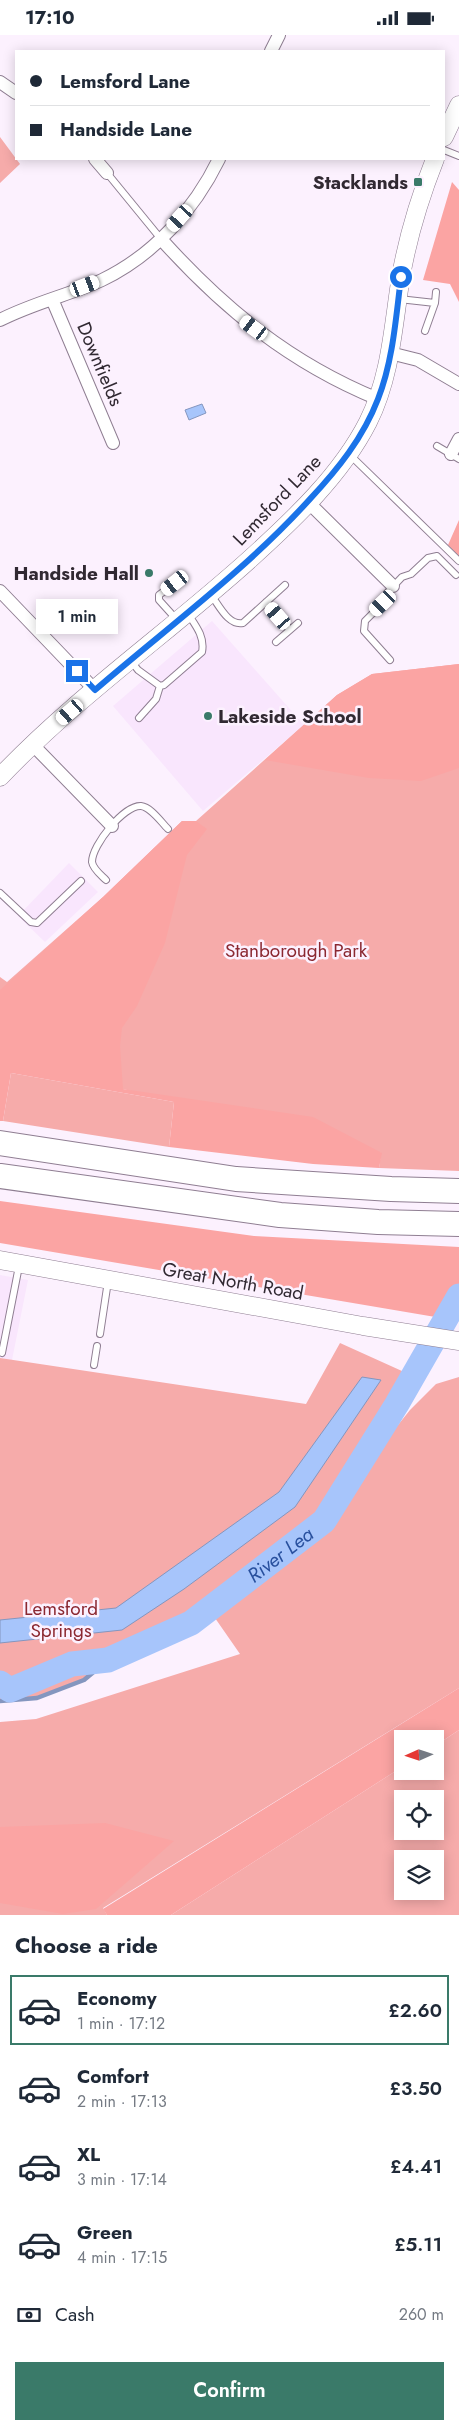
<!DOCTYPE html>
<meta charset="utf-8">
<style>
:root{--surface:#fff;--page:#f2f2f3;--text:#1f2937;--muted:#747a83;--line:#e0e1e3;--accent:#3a7a69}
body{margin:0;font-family:Jost,sans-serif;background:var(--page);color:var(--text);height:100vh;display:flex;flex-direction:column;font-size:19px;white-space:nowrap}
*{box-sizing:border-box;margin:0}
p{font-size:16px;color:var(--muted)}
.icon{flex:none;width:28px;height:28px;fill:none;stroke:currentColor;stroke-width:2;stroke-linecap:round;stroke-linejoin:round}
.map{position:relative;height:1880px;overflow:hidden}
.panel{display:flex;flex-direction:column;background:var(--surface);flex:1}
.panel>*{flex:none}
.top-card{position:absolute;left:15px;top:15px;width:430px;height:110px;border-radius:0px;box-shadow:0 2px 12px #0003;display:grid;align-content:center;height:110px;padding:0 15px;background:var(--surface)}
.needle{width:32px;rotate:267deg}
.fabs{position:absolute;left:394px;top:1695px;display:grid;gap:10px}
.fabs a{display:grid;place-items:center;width:50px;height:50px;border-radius:0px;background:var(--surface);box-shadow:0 2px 12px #0003;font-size:25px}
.end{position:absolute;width:22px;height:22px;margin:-11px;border:6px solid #1a73e8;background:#fff;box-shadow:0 0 0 2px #fff}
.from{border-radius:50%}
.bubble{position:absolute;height:35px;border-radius:0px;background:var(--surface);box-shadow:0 2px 12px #0003;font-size:16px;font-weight:600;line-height:35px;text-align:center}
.car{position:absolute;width:15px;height:30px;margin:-15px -8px;border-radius:6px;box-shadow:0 0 4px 1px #0007;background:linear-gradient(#fff 24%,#345 0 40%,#fff 0 76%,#345 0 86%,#fff 0)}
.top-card b{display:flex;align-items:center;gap:18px;height:48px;font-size:19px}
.top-card b+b{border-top:1px solid var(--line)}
.top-card i{width:12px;height:12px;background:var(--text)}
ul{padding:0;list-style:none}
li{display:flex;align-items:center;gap:15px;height:70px;margin:0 10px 8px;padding:0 5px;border:2px solid transparent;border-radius:0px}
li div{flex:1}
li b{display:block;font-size:19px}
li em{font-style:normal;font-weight:600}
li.on{border-color:var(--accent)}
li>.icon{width:45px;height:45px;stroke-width:1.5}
h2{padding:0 15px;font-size:22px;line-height:60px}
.pay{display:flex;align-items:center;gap:12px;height:55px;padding:0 15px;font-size:19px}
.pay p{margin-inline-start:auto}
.cta{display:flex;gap:10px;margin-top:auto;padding:10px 15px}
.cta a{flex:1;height:58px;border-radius:0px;background:var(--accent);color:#fff;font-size:20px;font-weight:600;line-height:58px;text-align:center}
.status{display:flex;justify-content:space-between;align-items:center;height:35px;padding:0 25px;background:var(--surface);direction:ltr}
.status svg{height:14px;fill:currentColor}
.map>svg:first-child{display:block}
</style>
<div class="status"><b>17:10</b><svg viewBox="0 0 49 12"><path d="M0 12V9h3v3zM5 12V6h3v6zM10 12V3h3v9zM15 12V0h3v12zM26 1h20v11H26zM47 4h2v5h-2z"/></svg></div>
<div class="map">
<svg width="459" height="1880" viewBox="0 0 459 1880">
<rect width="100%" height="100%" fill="#fcf1fe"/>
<path fill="#f9e6fd" d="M 212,586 L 304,690 L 203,776 L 113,671 Z
M 69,828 L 98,857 L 45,907 L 18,881 Z
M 0,1240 L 28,1245 L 12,1325 L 0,1323 Z"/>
<path fill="#f6abaa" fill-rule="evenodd" d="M 0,102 L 20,129 L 0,148 Z
M 459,629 L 459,1136 L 379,1133 L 381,1118 L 123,1054 L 0,1031 L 0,942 L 7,947 L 103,862 L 182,786 L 196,786 L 337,660 L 372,639 Z
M 11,1038 L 174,1067 L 169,1112 L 3,1086 Z
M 340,1308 L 413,1341 L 327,1482 L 191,1588 L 108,1625 L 84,1645 L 37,1663 L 0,1666 L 0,1323 L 306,1369 Z
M 459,1342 L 459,1653 L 103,1873 L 107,1880 L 0,1880 L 0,1687 L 36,1684 L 240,1619 L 215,1583 L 271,1533 L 319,1502 L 351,1464 L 394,1395 L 410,1375 L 436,1349 Z
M 459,1695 L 459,1880 L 171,1880 L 402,1732 L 402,1736 L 435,1736 L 435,1711 ZM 402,1764 L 435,1764 L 435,1796 L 402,1796 ZM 402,1824 L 435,1824 L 435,1856 L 402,1856 Z"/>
<path fill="#fba4a3" d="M 452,147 L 459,155 L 459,267 L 450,249 L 423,245 Z
M 459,485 L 459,521 L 448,510 Z
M 459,629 L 459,733 L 421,746 L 369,743 L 265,725 L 337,660 L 372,639 Z
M 182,786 L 196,786 L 207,794 L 187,820 L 165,908 L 137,971 L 122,993 L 120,1011 L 123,1054 L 313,1082 L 382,1118 L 379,1133 L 313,1129 L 169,1112 L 174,1067 L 11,1038 L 3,1086 L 0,1086 L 0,955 L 103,862 Z
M 0,1166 L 254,1201 L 459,1212 L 459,1286 L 0,1208 Z
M 459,1653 L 459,1695 L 435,1711 L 435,1704 L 402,1704 L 402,1732 L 171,1880 L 107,1880 L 103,1874 Z
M 105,1788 L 174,1806 L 96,1874 L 63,1879 L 0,1868 L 0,1792 Z"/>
<path fill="#a7c5fb" stroke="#8496bf" d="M 202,369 L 206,378 L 189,385 L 185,375 Z
M 362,1342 L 381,1345 L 295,1472 L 184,1554 L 122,1595 L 0,1608 L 0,1585 L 116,1573 L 279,1457 Z"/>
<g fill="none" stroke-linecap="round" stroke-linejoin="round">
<path stroke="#8496bf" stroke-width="4.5" d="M 0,1666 L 37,1663 L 84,1645 L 108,1625"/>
<path stroke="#a7c5fb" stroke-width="25" id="s1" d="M 0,1648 L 10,1655 L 72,1629 L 108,1625 L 191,1588 L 324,1486 L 397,1369 L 459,1261"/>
<g stroke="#8f7e92" stroke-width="8">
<path id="lane" d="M 444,115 L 459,121
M 107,138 L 161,204
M 399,264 L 435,268
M 425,296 L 435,268 L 436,257
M 437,411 L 459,424
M 350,420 L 459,526
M 175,548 L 159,560 L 159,565 L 177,585
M 211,560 C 219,570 228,591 243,588 L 285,550
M 266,567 L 290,595
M 276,607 L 298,588
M 390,625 L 364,596 L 365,586 L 383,568 L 386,559 L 402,542 L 411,539 L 428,523 L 437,521 L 456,540
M 131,626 L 138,635 L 160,651 L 164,650 L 202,617 C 205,602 196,591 188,579
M 139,683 L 156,664 L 160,651
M 106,845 C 101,840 93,834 92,827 C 92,810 124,770 141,771 C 151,772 161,787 168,794
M 0,858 L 31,887 L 37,888 L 81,846
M 100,1299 L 108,1246
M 0,1317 L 2,1318 L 19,1231
M 94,1330 L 97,1311"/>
</g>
<g stroke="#8f7e92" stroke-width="14">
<path id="street" d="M 271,16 L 279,0
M 0,47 L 16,58
M 95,124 L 107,138
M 161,204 C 224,274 290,328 378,364
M 52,264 L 113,408
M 0,285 C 33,268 69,260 102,245 C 154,220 194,175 219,124
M 390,318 L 418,325 L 459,349
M 451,419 L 459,404
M 308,467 L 393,551
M 0,556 L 95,655
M 32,709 L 112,791"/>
</g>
<g stroke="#8f7e92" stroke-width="19">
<path id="secondary" d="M 444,102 L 459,70
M 0,742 C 76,662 168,598 250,524 C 293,485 341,440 368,387 C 391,341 393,291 401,241 C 408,201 420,162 435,124
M 0,1225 L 363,1291 L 459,1306"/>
</g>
<g stroke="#8f7e92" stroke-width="26">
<path id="highway" d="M 0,1108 L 236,1144 L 391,1154 L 459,1156
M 0,1141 L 280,1180 L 378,1187 L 459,1189"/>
</g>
<use href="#lane" stroke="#fff" stroke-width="6"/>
<use href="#street" stroke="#fff" stroke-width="12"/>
<use href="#secondary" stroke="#fff" stroke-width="18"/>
<use href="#highway" stroke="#fff" stroke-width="24"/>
</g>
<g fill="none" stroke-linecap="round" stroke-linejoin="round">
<path stroke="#1a73e8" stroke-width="6" d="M 77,636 L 95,655 C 168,592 246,535 310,464 C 338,434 363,403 378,364 C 393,326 396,282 401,242"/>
</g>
<g fill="#3a7a69" stroke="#fcf1fe" stroke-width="2">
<rect x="413" y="142" width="10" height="10" rx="2.5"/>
<circle cx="149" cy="538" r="5"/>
<circle cx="208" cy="681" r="5"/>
</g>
<g text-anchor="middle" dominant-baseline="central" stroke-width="5" stroke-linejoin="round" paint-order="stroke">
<g font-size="19" font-weight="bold" fill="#312932" stroke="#fcf1fe" text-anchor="end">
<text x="408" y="147">Stacklands</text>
<text x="139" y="538">Handside Hall</text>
<text x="218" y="681" text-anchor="start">Lakeside School</text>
</g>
<g font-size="19" fill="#312932" stroke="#fcf1fe">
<text transform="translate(100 329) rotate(67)">Downfields</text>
<text transform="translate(277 465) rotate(-46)">Lemsford Lane</text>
<text transform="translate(233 1246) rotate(10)">Great North Road</text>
</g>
<g font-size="19" fill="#8b2831" stroke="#fcf1fe">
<text x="296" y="915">Stanborough Park</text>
<text x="61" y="1573">Lemsford<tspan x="61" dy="22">Springs</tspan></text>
</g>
<g font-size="20" font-style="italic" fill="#28509e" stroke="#fcf1fe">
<text stroke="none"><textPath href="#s1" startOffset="319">River Lea</textPath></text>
</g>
</g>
</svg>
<div class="fabs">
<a><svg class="needle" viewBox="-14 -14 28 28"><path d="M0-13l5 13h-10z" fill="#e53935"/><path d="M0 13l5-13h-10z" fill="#747a83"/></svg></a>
<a><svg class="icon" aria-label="locate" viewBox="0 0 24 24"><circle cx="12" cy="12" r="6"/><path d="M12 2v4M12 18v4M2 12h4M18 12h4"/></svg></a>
<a><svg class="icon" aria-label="layers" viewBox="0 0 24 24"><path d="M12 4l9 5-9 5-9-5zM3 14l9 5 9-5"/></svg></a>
</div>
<i class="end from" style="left:401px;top:242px"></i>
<i class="end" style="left:77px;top:636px"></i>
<div class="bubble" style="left:36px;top:564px;width:82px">1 min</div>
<i class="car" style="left:180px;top:183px;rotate:222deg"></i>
<i class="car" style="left:85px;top:251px;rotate:69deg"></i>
<i class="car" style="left:254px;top:293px;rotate:306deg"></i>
<i class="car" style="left:175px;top:548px;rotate:232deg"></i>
<i class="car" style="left:383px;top:568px;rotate:226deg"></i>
<i class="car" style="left:278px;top:581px;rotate:319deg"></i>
<i class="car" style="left:70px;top:677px;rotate:229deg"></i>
<div class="top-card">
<b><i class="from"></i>Lemsford Lane</b>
<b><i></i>Handside Lane</b>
</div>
</div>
<section class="panel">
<h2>Choose a ride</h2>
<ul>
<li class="on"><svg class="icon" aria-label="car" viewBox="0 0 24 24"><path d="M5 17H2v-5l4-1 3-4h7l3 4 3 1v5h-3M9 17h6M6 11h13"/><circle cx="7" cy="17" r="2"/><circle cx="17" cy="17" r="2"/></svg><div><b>Economy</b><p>1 min · 17:12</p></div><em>£2.60</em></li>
<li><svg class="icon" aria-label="car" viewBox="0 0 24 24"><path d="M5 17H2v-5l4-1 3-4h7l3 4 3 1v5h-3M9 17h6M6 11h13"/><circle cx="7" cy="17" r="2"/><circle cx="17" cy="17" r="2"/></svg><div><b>Comfort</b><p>2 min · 17:13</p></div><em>£3.50</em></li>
<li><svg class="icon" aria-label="car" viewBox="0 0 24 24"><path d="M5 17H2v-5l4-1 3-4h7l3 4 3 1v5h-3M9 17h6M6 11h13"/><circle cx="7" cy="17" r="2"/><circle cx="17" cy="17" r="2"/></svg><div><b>XL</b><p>3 min · 17:14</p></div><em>£4.41</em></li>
<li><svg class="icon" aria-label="car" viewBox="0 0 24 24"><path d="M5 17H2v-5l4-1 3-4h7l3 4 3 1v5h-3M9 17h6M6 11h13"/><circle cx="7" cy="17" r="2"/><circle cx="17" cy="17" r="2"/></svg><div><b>Green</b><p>4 min · 17:15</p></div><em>£5.11</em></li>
</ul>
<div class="pay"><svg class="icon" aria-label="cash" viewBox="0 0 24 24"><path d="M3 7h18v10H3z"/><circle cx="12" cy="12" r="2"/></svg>Cash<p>260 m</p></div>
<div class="cta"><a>Confirm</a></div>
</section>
